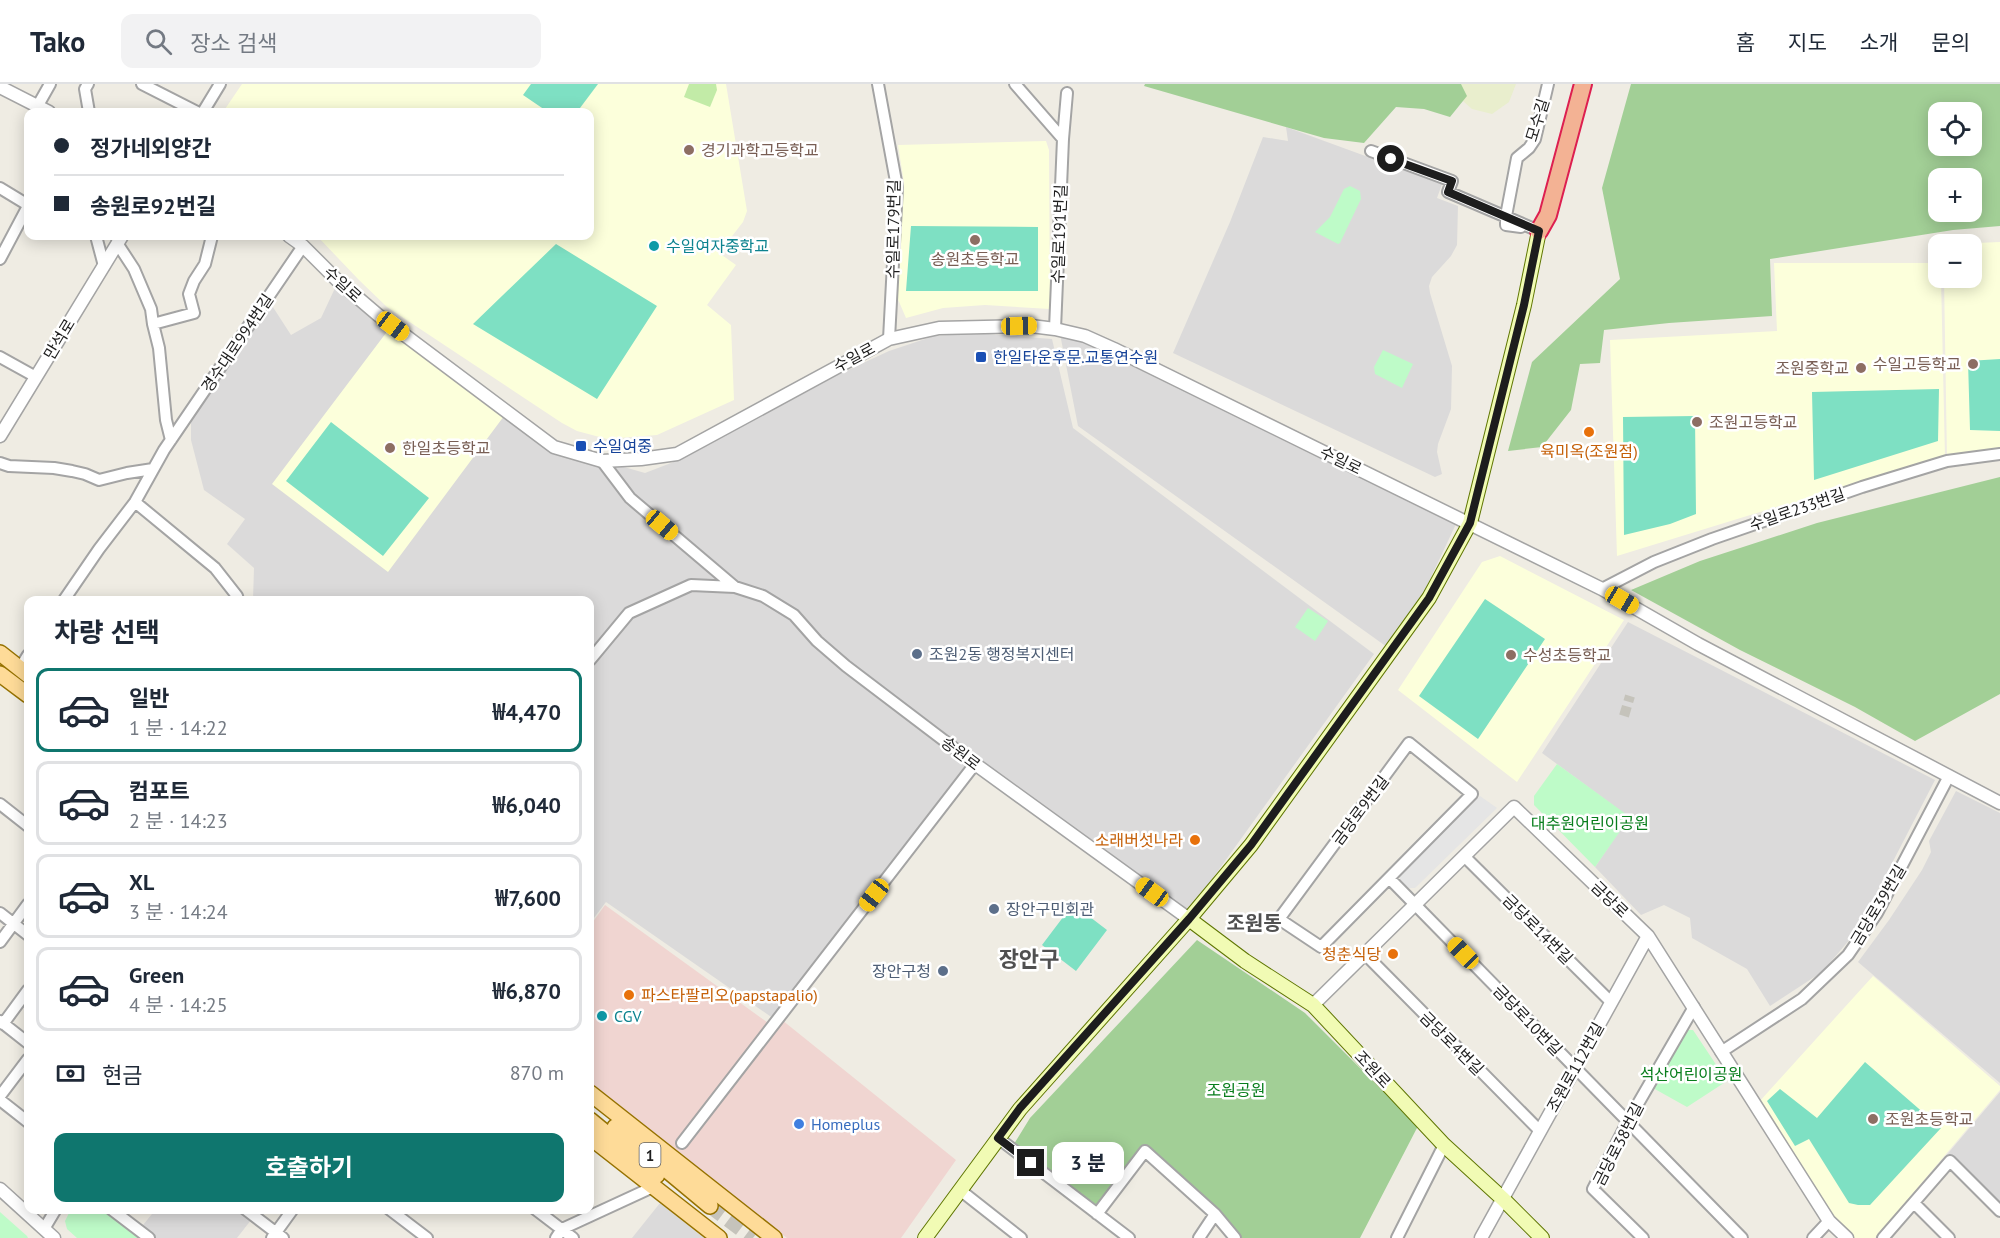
<!DOCTYPE html>
<html lang="ko">
<meta charset="utf-8">
<style>
:root{--surface:#fff;--page:#f2f2f3;--text:#1f2937;--muted:#747a83;--line:#e0e1e3;--accent:#0f766e}
body{margin:0;font-family:"PT Sans","Noto Sans KR",sans-serif;background:var(--page);color:var(--text);height:100vh;display:flex;flex-direction:column;font-size:22px;white-space:nowrap}
*{box-sizing:border-box;margin:0}
p{font-size:20px;color:var(--muted)}
.icon{flex:none;width:33px;height:33px;fill:none;stroke:currentColor;stroke-width:2;stroke-linecap:round;stroke-linejoin:round}
.map{position:relative;flex:1;overflow:hidden}
.drawer{position:absolute;left:24px;top:512px;width:570px;height:618px;display:flex;flex-direction:column;background:var(--surface);border-radius:12px;box-shadow:0 3px 15px #0003}
.drawer>*{flex:none}
.banner{position:absolute;left:24px;top:24px;width:570px;height:132px;border-radius:12px;box-shadow:0 3px 15px #0003;display:grid;align-content:center;height:132px;padding:0 30px;background:var(--surface)}
.tools{position:absolute;left:1928px;top:18px;display:grid;gap:12px}
.tools a{display:grid;place-items:center;width:54px;height:54px;border-radius:12px;background:var(--surface);box-shadow:0 3px 15px #0003;font-size:30px}
.end{position:absolute;width:27px;height:27px;margin:-14px;border:8px solid #1d1d1d;background:#fff;box-shadow:0 0 0 3px #fff}
.from{border-radius:50%}
.bubble{position:absolute;height:42px;border-radius:12px;background:var(--surface);box-shadow:0 3px 15px #0003;font-size:20px;font-weight:700;line-height:42px;text-align:center}
.car{position:absolute;width:18px;height:36px;margin:-18px -9px;border-radius:8px;box-shadow:0 0 4px 2px #0007;background:linear-gradient(#f5c518 24%,#345 0 40%,#f5c518 0 76%,#345 0 86%,#f5c518 0)}
.banner b{display:flex;align-items:center;gap:21px;height:57px;font-size:22px}
.banner b+b{border-top:2px solid var(--line)}
.banner i{width:15px;height:15px;background:var(--text)}
ul{padding:0;list-style:none}
li{display:flex;align-items:center;gap:18px;height:84px;margin:0 12px 9px;padding:0 18px;border:3px solid var(--line);border-radius:12px}
li div{flex:1}
li b{display:block;font-size:22px}
li em{font-style:normal;font-weight:700}
li.active{border-color:var(--accent)}
li>.icon{width:54px;height:54px;stroke-width:1.5}
h2{padding:0 30px;font-size:27px;line-height:72px}
.pay{display:flex;align-items:center;gap:15px;height:66px;padding:0 30px;font-size:22px}
.pay p{margin-inline-start:auto}
.button{display:flex;gap:12px;margin-top:auto;padding:12px 30px}
.button a{flex:1;height:69px;border-radius:12px;background:var(--accent);color:#fff;font-size:24px;font-weight:700;line-height:69px;text-align:center}
header{display:flex;align-items:center;gap:36px;box-sizing:border-box;height:84px;padding:0 30px;background:var(--surface);border-bottom:2px solid var(--line)}
header strong{font-size:28px}
nav{display:flex;gap:33px;margin-inline-start:auto;font-size:21px}
.search{width:420px;height:54px;background:var(--page);display:flex;align-items:center;gap:15px;box-sizing:border-box;padding:0 21px;border-radius:12px;color:var(--muted);font-size:22px}
.map>svg:first-child{display:block}
</style>
<header>
<strong>Tako</strong>
<div class="search"><svg class="icon" aria-label="search" viewBox="0 0 24 24"><circle cx="10" cy="10" r="6"/><path d="M15 15l6 6"/></svg>장소 검색</div>
<nav><a>홈</a><a>지도</a><a>소개</a><a>문의</a></nav>
</header>
<div class="map">
<svg width="2000" height="1154" viewBox="0 0 2000 1154">
<rect width="100%" height="100%" fill="#efece3"/>
<path fill="#dbdada" d="M 1286,43 L 1442,100 L 1437,114 L 1458,122 L 1457,161 L 1451,172 L 1432,193 L 1429,202 L 1430,209 L 1452,282 L 1451,325 L 1438,360 L 1437,368 L 1442,390 L 1435,393 L 1173,269 L 1230,138 L 1263,53 L 1288,57 Z
M 336,202 L 554,363 L 645,389 L 684,374 L 721,345 L 889,267 L 934,252 L 975,249 L 1052,255 L 1073,344 L 1374,570 L 1189,827 L 1077,755 L 975,680 L 777,937 L 606,818 L 590,839 L 590,516 L 253,516 L 254,484 L 227,460 L 245,435 L 204,406 L 191,356 L 191,332 L 269,217 L 291,251 L 321,234 Z
M 1060,250 L 1113,270 L 1456,440 L 1423,510 L 1387,563 L 1078,342 Z
M 1628,538 L 1935,696 L 1857,847 L 1822,888 L 1770,922 L 1747,885 L 1692,854 L 1690,834 L 1664,821 L 1641,831 L 1595,783 L 1629,733 L 1542,669 Z
M 1956,707 L 2000,729 L 2000,999 L 1858,878 L 1889,836 L 1922,786 L 1931,768 L 1929,757 Z
M 2000,1008 L 2000,1129 L 1944,1074 Z
M 660,1119 L 704,1154 L 632,1154 Z
M 156,1125 L 178,1125 L 181,1127 L 182,1125 L 236,1125 L 251,1136 L 237,1154 L 149,1154 L 139,1146 Z"/>
<path fill="#f0d5d1" d="M 605,821 L 775,944 L 782,936 L 956,1076 L 901,1154 L 787,1154 L 590,1000 L 590,842 Z"/>
<path fill="#fcffdb" d="M 242,0 L 726,0 L 747,127 L 743,138 L 719,169 L 736,181 L 707,221 L 731,241 L 734,316 L 657,351 L 607,355 L 577,347 L 562,339 L 387,223 L 359,196 L 317,152 L 590,152 L 590,28 L 223,28 Z
M 1046,57 L 1049,66 L 1050,225 L 985,221 L 943,224 L 906,234 L 897,213 L 904,99 L 898,61 Z
M 2000,158 L 2000,366 L 1947,374 L 1944,194 L 1971,194 L 1971,160 L 1952,160 Z
M 1774,179 L 1938,179 L 1938,194 L 1941,194 L 1945,374 L 1787,421 L 1786,420 L 1617,472 L 1610,256 L 1777,247 Z
M 389,245 L 507,328 L 388,488 L 272,400 Z
M 1500,472 L 1624,536 L 1517,698 L 1398,606 L 1482,478 Z
M 1873,892 L 2000,1002 L 2000,1006 L 1875,1154 L 1853,1154 L 1840,1141 L 1759,1018 Z"/>
<path fill="#e9eecd" d="M 1451,0 L 1516,0 L 1509,18 L 1492,30 L 1472,25 L 1454,9 Z"/>
<path fill="#c2eba7" d="M 689,0 L 716,0 L 717,6 L 710,23 L 684,13 Z"/>
<path fill="#a2cf96" fill-rule="evenodd" d="M 1145,0 L 1461,0 L 1467,12 L 1450,33 L 1424,25 L 1396,23 L 1364,59 L 1324,54 L 1144,2 Z
M 1631,0 L 2000,0 L 2000,142 L 1953,146 L 1770,175 L 1772,232 L 1669,239 L 1604,246 L 1600,279 L 1580,280 L 1571,326 L 1542,363 L 1508,367 L 1532,278 L 1620,195 L 1602,104 ZM 1938,28 L 1971,28 L 1971,62 L 1938,62 ZM 1971,94 L 1971,128 L 1938,128 L 1938,94 Z
M 2000,393 L 2000,610 L 1915,657 L 1855,623 L 1740,566 L 1631,506 L 1700,477 L 1817,439 Z
M 1197,856 L 1305,929 L 1418,1042 L 1360,1154 L 1239,1154 L 1146,1062 L 1096,1121 L 1014,1060 L 1030,1034 Z"/>
<path fill="#befbc8" d="M 1350,102 L 1360,107 L 1361,115 L 1340,159 L 1338,160 L 1315,148 L 1330,133 L 1344,105 Z
M 1383,266 L 1413,280 L 1402,304 L 1375,290 L 1374,283 Z
M 1308,524 L 1328,537 L 1315,557 L 1295,543 Z
M 1557,680 L 1630,733 L 1595,783 L 1534,721 L 1534,712 Z
M 1687,946 L 1693,946 L 1727,997 L 1687,1023 L 1653,1004 Z
M 71,1125 L 103,1125 L 140,1154 L 77,1154 L 67,1145 L 65,1137 Z
M 0,1128 L 27,1152 L 28,1154 L 0,1154 Z"/>
<path fill="#7ee0c3" d="M 531,0 L 598,0 L 577,28 L 548,28 L 523,11 Z
M 911,142 L 1038,143 L 1038,207 L 906,207 Z
M 556,160 L 657,222 L 597,315 L 473,240 Z
M 2000,275 L 2000,347 L 1970,346 L 1968,277 Z
M 1939,305 L 1938,357 L 1814,396 L 1812,308 Z
M 1695,332 L 1696,430 L 1670,440 L 1624,451 L 1623,333 Z
M 331,338 L 429,414 L 383,472 L 286,397 Z
M 1485,515 L 1545,555 L 1478,655 L 1419,612 Z
M 1073,820 L 1107,846 L 1076,887 L 1042,861 Z
M 1865,978 L 1941,1044 L 1870,1121 L 1858,1121 L 1849,1119 L 1809,1055 L 1795,1062 L 1767,1017 L 1780,1005 L 1817,1034 Z"/>
<path fill="#e5e5e5" d="M 1480,712 L 1497,724 L 1415,804 L 1406,804 L 1400,798 L 1400,791 Z"/>
<g fill="none" stroke-linecap="round" stroke-linejoin="round">
<path stroke="#c5c3bb" stroke-width="10" stroke-dasharray="10 5" stroke-linecap="butt" d="M 1624,632 L 1630,612"/>
<path stroke="#c5c3bb" stroke-width="15" stroke-dasharray="15 8" stroke-linecap="butt" d="M 710,1122 L 753,1154"/>
<g stroke="#a4a4a4" stroke-width="14">
<path id="minor" d="M 88,0 L 85,5 L 89,28
M 142,0 L 197,28
M 878,0 L 897,103 L 889,255
M 1015,0 L 1063,55
M 37,23 L 50,0
M 203,28 L 220,0
M 1371,67 L 1452,97 L 1448,108 L 1539,147
M 0,104 L 28,121
M 1521,143 L 1506,141 L 1506,132 L 1517,74 L 1529,64 L 1535,55 L 1548,0
M 96,152 L 104,182
M 117,159 L 134,185 L 151,225 L 153,240 L 159,264 L 166,336 L 171,356
M 0,175 L 28,122
M 153,240 L 194,229 L 189,210 L 194,197 L 205,180 L 212,152
M 1055,245 L 1063,55 L 1067,9
M 0,273 L 36,293
M 602,377 L 630,414 L 735,503
M 0,379 L 9,382 L 54,384 L 72,387 L 85,390 L 99,396 L 127,389 L 153,385
M 135,418 L 215,484 L 237,512 L 238,516
M 1602,505 L 1654,478 L 1712,455 L 1862,403 L 1947,377 L 2000,370
M 64,516 L 99,465 L 135,418 L 164,366 L 303,162
M 590,576 L 629,529 L 691,501 L 735,503 L 763,512 L 794,531 L 817,557 L 846,582 L 975,680 L 682,1059
M 20,584 L 28,571
M 1409,659 L 1472,710 L 1321,863 L 1279,835 Z
M 0,720 L 28,742
M 1465,773 L 1611,918
M 1389,794 L 1742,1154
M 0,829 L 28,851
M 0,858 L 28,820
M 1365,870 L 1540,1047
M 0,937 L 28,959
M 3,940 L 28,906
M 1721,968 L 1802,915 L 1848,871 L 1877,829 L 1949,692
M 0,1012 L 28,975
M 0,1016 L 28,1038
M 998,1054 L 1129,1154
M 960,1106 L 1021,1154
M 1914,1119 L 1949,1154
M 111,1125 L 149,1154
M 245,1125 L 283,1154
M 389,1125 L 427,1154
M 535,1125 L 573,1154
M 1097,1130 L 1145,1067 L 1215,1130 L 1235,1154
M 44,1145 L 56,1125
M 272,1154 L 293,1125
M 556,1154 L 562,1145 L 653,1103
M 1199,1154 L 1215,1130
M 1397,1154 L 1444,1061
M 1643,1154 L 1593,1105 L 1628,1037 L 1694,923
M 1813,1154 L 1829,1137
M 1883,1154 L 1950,1077 L 2000,1127"/>
</g>
<g stroke="#a4a4a4" stroke-width="15">
<path id="tertiary" d="M 0,3 L 49,28
M 289,152 L 303,162 L 337,196 L 378,231 L 554,363 L 602,377 L 641,375 L 677,370 L 889,255 L 939,244 L 1031,242 L 1055,245 L 1085,252 L 1114,265 L 1602,505 L 1698,560 L 2000,719
M 0,352 L 122,152
M 975,680 L 1189,835
M 1313,921 L 1514,723 L 1648,852 L 1829,1137 L 1847,1154
M 0,1105 L 54,1154
M 1481,1154 L 1648,852"/>
</g>
<g stroke="#5f7602" stroke-width="16">
<path id="secondary" d="M 1189,835 L 1245,877 L 1313,921 L 1444,1061 L 1503,1115 L 1542,1154
M 925,1154 L 1020,1025 L 1189,835 L 1251,761 L 1429,514 L 1470,439 L 1524,221 L 1539,147"/>
</g>
<g stroke="#967200" stroke-width="18">
<path id="primary" d="M 0,569 L 28,591
M 0,590 L 28,611
M 590,1009 L 774,1154
M 590,1036 L 657,1091
M 615,1043 L 710,1122
M 590,1053 L 719,1154"/>
</g>
<g stroke="#dd1f50" stroke-width="20">
<path id="trunk" d="M 1539,147 L 1548,131 L 1583,0"/>
</g>
<use href="#minor" stroke="#fff" stroke-width="10"/>
<use href="#tertiary" stroke="#fff" stroke-width="12"/>
<use href="#secondary" stroke="#f1fbb4" stroke-width="14"/>
<use href="#primary" stroke="#fedb98" stroke-width="15"/>
<use href="#trunk" stroke="#f3b294" stroke-width="16"/>
</g>
<g fill="none" stroke-linecap="round" stroke-linejoin="round">
<path stroke="#1d1d1d" stroke-width="8" d="M 1031,1079 L 998,1054 L 1020,1024 L 1189,835 L 1251,761 L 1429,514 L 1470,439 L 1524,221 L 1539,147 L 1448,108 L 1452,97 L 1391,75"/>
</g>
<g fill="#8d6e63" stroke="#fff" stroke-width="2">
<circle cx="689" cy="66" r="6"/>
<circle cx="975" cy="156" r="6"/>
<circle cx="1973" cy="280" r="6"/>
<circle cx="1861" cy="284" r="6"/>
<circle cx="1697" cy="338" r="6"/>
<circle cx="390" cy="364" r="6"/>
<circle cx="1511" cy="571" r="6"/>
<circle cx="1873" cy="1035" r="6"/>
</g>
<g fill="#0f9aa8" stroke="#fff" stroke-width="2">
<circle cx="654" cy="162" r="6"/>
<circle cx="602" cy="932" r="6"/>
</g>
<g fill="#1a4fb4" stroke="#fff" stroke-width="2">
<rect x="975" y="267" width="12" height="12" rx="3"/>
<rect x="575" y="356" width="12" height="12" rx="3"/>
</g>
<g fill="#e8710a" stroke="#fff" stroke-width="2">
<circle cx="1589" cy="348" r="6"/>
<circle cx="1195" cy="756" r="6"/>
<circle cx="1393" cy="870" r="6"/>
<circle cx="629" cy="911" r="6"/>
</g>
<g fill="#5c6f8a" stroke="#fff" stroke-width="2">
<circle cx="917" cy="570" r="6"/>
<circle cx="994" cy="825" r="6"/>
<circle cx="943" cy="887" r="6"/>
</g>
<circle fill="#3f7fe0" stroke="#fff" stroke-width="2" cx="799" cy="1040" r="6"/>
<g text-anchor="middle" dominant-baseline="central" stroke-width="5" stroke-linejoin="round" paint-order="stroke">
<rect fill="#fff" stroke="#616161" stroke-width="1.5" x="639.5" y="1059" width="21" height="24" rx="4.5"/>
<g font-size="15" font-weight="bold" fill="#1d1d1d">
<text x="650" y="1071">1</text>
</g>
<g font-size="16" fill="#1d1d1d" stroke="#fff">
<text transform="translate(1537 36) rotate(-73)">모수길</text>
<text transform="translate(893 145) rotate(-89)">수일로179번길</text>
<text transform="translate(1059 150) rotate(-88)">수일로191번길</text>
<text transform="translate(343 200) rotate(42)">수일로</text>
<text transform="translate(59 255) rotate(-59)">만석로</text>
<text transform="translate(237 259) rotate(-56)">경수대로994번길</text>
<text transform="translate(854 273) rotate(-28)">수일로</text>
<text transform="translate(1341 376) rotate(26)">수일로</text>
<text transform="translate(1797 425) rotate(-19)">수일로233번길</text>
<text transform="translate(961 669) rotate(37)">송원로</text>
<text transform="translate(1360 726) rotate(-53)">금당로9번길</text>
<text transform="translate(1610 815) rotate(44)">금당로</text>
<text transform="translate(1878 821) rotate(-59)">금당로39번길</text>
<text transform="translate(1538 845) rotate(45)">금당로14번길</text>
<text transform="translate(1528 936) rotate(46)">금당로10번길</text>
<text transform="translate(1452 959) rotate(45)">금당로4번길</text>
<text transform="translate(1575 983) rotate(-61)">조원로112번길</text>
<text transform="translate(1373 985) rotate(47)">조원로</text>
<text transform="translate(1618 1060) rotate(-63)">금당로38번길</text>
</g>
<g font-size="16" fill="#785e54" stroke="#fff" text-anchor="start">
<text x="701" y="66">경기과학고등학교</text>
<text x="975" y="175" text-anchor="middle">송원초등학교</text>
<text x="1961" y="280" text-anchor="end">수일고등학교</text>
<text x="1849" y="284" text-anchor="end">조원중학교</text>
<text x="1709" y="338">조원고등학교</text>
<text x="402" y="364">한일초등학교</text>
<text x="1523" y="571">수성초등학교</text>
<text x="1885" y="1035">조원초등학교</text>
</g>
<g font-size="16" fill="#0d838f" stroke="#fff" text-anchor="start">
<text x="666" y="162">수일여자중학교</text>
<text x="614" y="932">CGV</text>
</g>
<g font-size="16" fill="#164399" stroke="#fff" text-anchor="start">
<text x="993" y="273">한일타운후문.교통연수원</text>
<text x="593" y="362">수일여중</text>
</g>
<g font-size="16" fill="#c56008" stroke="#fff" text-anchor="end">
<text x="1589" y="367" text-anchor="middle">육미옥(조원점)</text>
<text x="1183" y="756">소래버섯나라</text>
<text x="1381" y="870">청춘식당</text>
<text x="641" y="911" text-anchor="start">파스타팔리오(papstapalio)</text>
</g>
<g font-size="16" fill="#4e5e75" stroke="#fff" text-anchor="start">
<text x="929" y="570">조원2동 행정복지센터</text>
<text x="1006" y="825">장안구민회관</text>
<text x="931" y="887" text-anchor="end">장안구청</text>
</g>
<g font-size="16" fill="#097e1d" stroke="#fff">
<text x="1590" y="739">대추원어린이공원</text>
<text x="1691" y="990">석산어린이공원</text>
<text x="1236" y="1006">조원공원</text>
</g>
<g font-size="16" fill="#366cbe" stroke="#fff" text-anchor="start">
<text x="811" y="1040">Homeplus</text>
</g>
<g font-size="20" font-weight="bold" fill="#505050" stroke="#fff">
<text x="1254" y="839">조원동</text>
</g>
<g font-size="22" font-weight="bold" fill="#505050" stroke="#fff">
<text x="1029" y="875">장안구</text>
</g>
</g>
</svg>
<div class="tools">
<a><svg class="icon" aria-label="locate" viewBox="0 0 24 24"><circle cx="12" cy="12" r="6"/><path d="M12 2v4M12 18v4M2 12h4M18 12h4"/></svg></a>
<a>+</a>
<a>−</a>
</div>
<i class="end from" style="left:1391px;top:75px"></i>
<i class="end" style="left:1031px;top:1079px"></i>
<div class="bubble" style="left:1052px;top:1058px;width:72px">3 분</div>
<i class="car" style="left:393px;top:242px;rotate:127deg"></i>
<i class="car" style="left:1019px;top:242px;rotate:89deg"></i>
<i class="car" style="left:662px;top:441px;rotate:130deg"></i>
<i class="car" style="left:1622px;top:516px;rotate:120deg"></i>
<i class="car" style="left:1152px;top:808px;rotate:306deg"></i>
<i class="car" style="left:874px;top:811px;rotate:218deg"></i>
<i class="car" style="left:1463px;top:869px;rotate:316deg"></i>
<div class="banner">
<b><i class="from"></i>정가네외양간</b>
<b><i></i>송원로92번길</b>
</div>
<section class="drawer">
<h2>차량 선택</h2>
<ul>
<li class="active"><svg class="icon" aria-label="car" viewBox="0 0 24 24"><path d="M5 17H2v-5l4-1 3-4h7l3 4 3 1v5h-3M9 17h6M6 11h13"/><circle cx="7" cy="17" r="2"/><circle cx="17" cy="17" r="2"/></svg><div><b>일반</b><p>1 분 · 14:22</p></div><em>₩4,470</em></li>
<li><svg class="icon" aria-label="car" viewBox="0 0 24 24"><path d="M5 17H2v-5l4-1 3-4h7l3 4 3 1v5h-3M9 17h6M6 11h13"/><circle cx="7" cy="17" r="2"/><circle cx="17" cy="17" r="2"/></svg><div><b>컴포트</b><p>2 분 · 14:23</p></div><em>₩6,040</em></li>
<li><svg class="icon" aria-label="car" viewBox="0 0 24 24"><path d="M5 17H2v-5l4-1 3-4h7l3 4 3 1v5h-3M9 17h6M6 11h13"/><circle cx="7" cy="17" r="2"/><circle cx="17" cy="17" r="2"/></svg><div><b>XL</b><p>3 분 · 14:24</p></div><em>₩7,600</em></li>
<li><svg class="icon" aria-label="car" viewBox="0 0 24 24"><path d="M5 17H2v-5l4-1 3-4h7l3 4 3 1v5h-3M9 17h6M6 11h13"/><circle cx="7" cy="17" r="2"/><circle cx="17" cy="17" r="2"/></svg><div><b>Green</b><p>4 분 · 14:25</p></div><em>₩6,870</em></li>
</ul>
<div class="pay"><svg class="icon" aria-label="cash" viewBox="0 0 24 24"><path d="M3 7h18v10H3z"/><circle cx="12" cy="12" r="2"/></svg>현금<p>870 m</p></div>
<div class="button"><a>호출하기</a></div>
</section>
</div>
